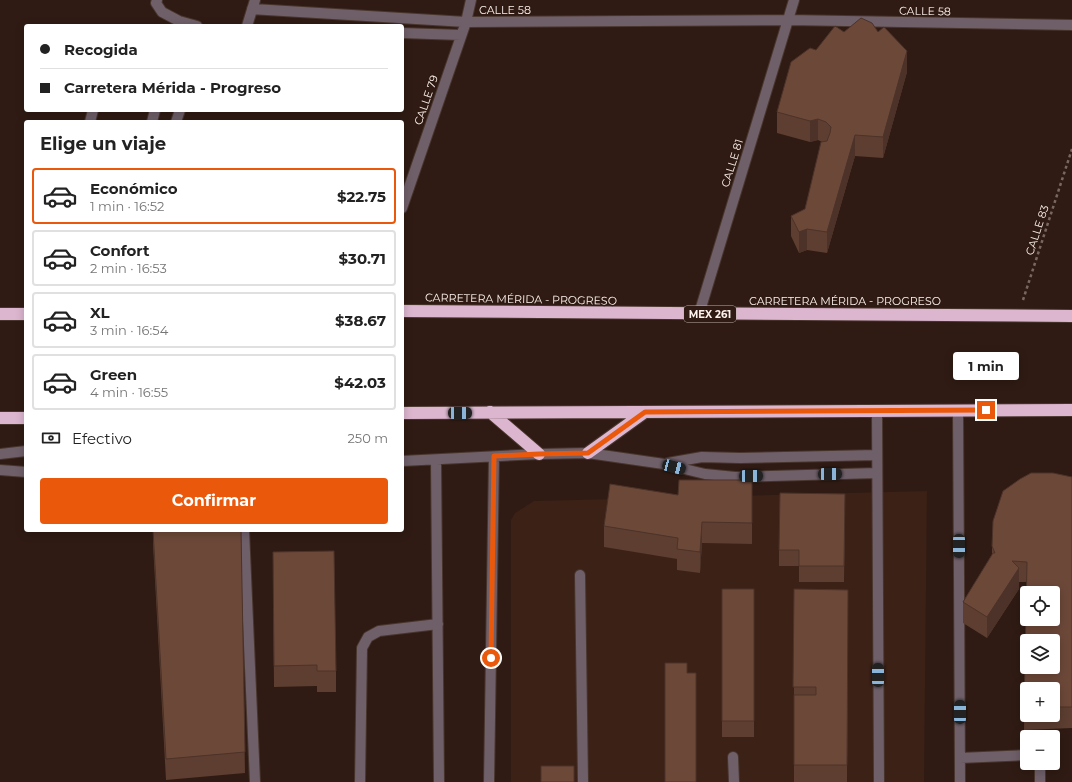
<!DOCTYPE html>
<html lang="es">
<meta charset="utf-8">
<style>
:root{--surface:#fff;--page:#f6f6f6;--text:#222;--muted:#767676;--line:#e0e0e0;--accent:#ea580c}
body{margin:0;font-family:Montserrat,sans-serif;background:var(--page);color:var(--text);height:100vh;display:flex;flex-direction:column;font-size:15px;white-space:nowrap}
*{box-sizing:border-box;margin:0}
p{font-size:13px;color:var(--muted)}
.icon{flex:none;width:22px;height:22px;fill:none;stroke:currentColor;stroke-width:2;stroke-linecap:round;stroke-linejoin:round}
.map{position:relative;flex:1;overflow:hidden}
.drawer{position:absolute;left:24px;top:120px;width:380px;height:412px;display:flex;flex-direction:column;background:var(--surface);border-radius:4px;box-shadow:0 2px 10px #0003}
.drawer>*{flex:none}
.top-card{position:absolute;left:24px;top:24px;width:380px;height:88px;border-radius:4px;box-shadow:0 2px 10px #0003;display:grid;align-content:center;height:88px;padding:0 16px;background:var(--surface)}
.buttons{position:absolute;left:1020px;top:586px;display:grid;gap:8px}
.buttons a{display:grid;place-items:center;width:40px;height:40px;border-radius:4px;background:var(--surface);box-shadow:0 2px 10px #0003;font-size:20px}
.end{position:absolute;width:18px;height:18px;margin:-9px;border:5px solid #ea580c;background:#fff;box-shadow:0 0 0 2px #fff}
.from{border-radius:50%}
.bubble{position:absolute;height:28px;border-radius:4px;background:var(--surface);box-shadow:0 2px 10px #0003;font-size:13px;font-weight:700;line-height:28px;text-align:center}
.car{position:absolute;width:12px;height:24px;margin:-12px -6px;border-radius:5px;box-shadow:0 0 3px 1px #0007;background:linear-gradient(#222 24%,#8ab4d8 0 40%,#222 0 76%,#8ab4d8 0 86%,#222 0)}
.top-card b{display:flex;align-items:center;gap:14px;height:38px;font-size:15px}
.top-card b+b{border-top:1px solid var(--line)}
.top-card i{width:10px;height:10px;background:var(--text)}
ul{padding:0;list-style:none}
li{display:flex;align-items:center;gap:12px;height:56px;margin:0 8px 6px;padding:0 8px;border:2px solid var(--line);border-radius:4px}
li div{flex:1}
li b{display:block;font-size:15px}
li em{font-style:normal;font-weight:700}
li.current{border-color:var(--accent)}
li>.icon{width:36px;height:36px;stroke-width:1.5}
h2{padding:0 16px;font-size:18px;line-height:48px}
.pay{display:flex;align-items:center;gap:10px;height:44px;padding:0 16px;font-size:15px}
.pay p{margin-inline-start:auto}
.button{display:flex;gap:8px;margin-top:auto;padding:8px 16px}
.button a{flex:1;height:46px;border-radius:4px;background:var(--accent);color:#fff;font-size:16px;font-weight:700;line-height:46px;text-align:center}
.map>svg:first-child{display:block}
</style>
<div class="map">
<svg width="1072" height="782" viewBox="0 0 1072 782">
<rect width="100%" height="100%" fill="#2f1b13"/>
<path fill="#3b2116" d="M 927,491 L 924,782 L 511,782 L 511,520 L 515,513 L 534,501 Z"/>
<g fill="none" stroke-linecap="round" stroke-linejoin="round">
<g stroke="#48352d" stroke-width="12">
<path id="minor" d="M 157,0 L 156,3 L 162,12 L 179,21 L 197,26
M 252,9 L 466,22 L 788,20 L 1072,25
M 247,26 L 255,0
M 402,33 L 461,35
M 90,122 L 93,110
M 152,122 L 155,110
M 176,122 L 180,110
M 402,208 L 466,22 L 471,0
M 699,314 L 794,0
M 877,411 L 879,782
M 958,411 L 959,576 L 960,782
M 0,454 L 26,451
M 436,460 L 439,782
M 402,461 L 539,454 L 588,453 L 664,464 L 705,474 L 735,477 L 877,473
M 668,463 L 702,457 L 740,458 L 877,455
M 0,470 L 26,472
M 244,530 L 255,782
M 580,575 L 583,782
M 733,757 L 734,782
M 960,758 L 1027,755
M 1038,763 L 1040,766 L 1040,782
M 360,782 L 362,648 L 368,637 L 379,631 L 438,624
M 489,782 L 494,457"/>
</g>
<g stroke="#48352d" stroke-width="14">
<path id="highway" d="M 402,311 L 1072,316
M 0,314 L 26,314
M 490,412 L 539,454
M 402,413 L 1072,410
M 0,418 L 26,418
M 588,453 L 645,412"/>
</g>
<path stroke="#796862" stroke-width="2.5" stroke-dasharray="3 3" stroke-linecap="butt" d="M 1023,300 L 1072,149"/>
<use href="#minor" stroke="#6f5f69" stroke-width="10"/>
<use href="#highway" stroke="#dcb6cf" stroke-width="12"/>
</g>
<path fill="#5d3e31" fill-rule="evenodd" d="M 844,32 L 878,32 L 907,72 L 883,158 L 855,156 L 827,253 L 807,250 L 799,253 L 791,236 L 791,216 L 805,209 L 822,142 L 818,140 L 810,142 L 777,133 L 777,112 L 816,50 Z
M 1072,477 L 1072,728 L 1024,730 L 1027,582 L 1019,582 L 1019,589 L 987,638 L 963,623 L 963,602 L 992,555 L 992,546 ZM 1027,689 L 1053,689 L 1053,715 L 1027,715 Z
M 752,480 L 752,544 L 702,543 L 700,573 L 677,570 L 677,559 L 604,547 L 604,526 L 678,495 Z
M 845,511 L 844,582 L 799,582 L 799,566 L 779,566 L 779,550 Z
M 153,530 L 241,530 L 245,773 L 166,780 L 153,544 Z
M 273,573 L 336,671 L 336,692 L 317,692 L 317,686 L 274,687 Z
M 722,589 L 754,589 L 754,737 L 722,737 Z
M 794,589 L 848,590 L 847,782 L 794,782 Z"/>
<path fill="#4c3228" d="M 907,51 L 907,72 L 883,158 L 883,137 Z
M 818,119 L 818,140 L 810,142 L 810,121 Z
M 855,135 L 855,156 L 827,253 L 827,232 Z
M 807,229 L 807,250 L 799,253 L 799,232 Z
M 702,522 L 702,543 L 700,573 L 700,552 Z
M 1019,568 L 1019,589 L 987,638 L 987,617 Z"/>
<path fill="#6c4839" stroke="#4c3228" fill-rule="evenodd" d="M 861,18 L 872,23 L 878,32 L 884,27 L 907,51 L 883,137 L 855,135 L 827,232 L 807,229 L 799,232 L 791,216 L 805,209 L 821,142 L 827,141 L 830,133 L 831,127 L 826,122 L 818,119 L 810,121 L 777,112 L 791,62 L 810,48 L 816,50 L 835,26 L 844,32 Z
M 1031,473 L 1053,473 L 1072,477 L 1072,707 L 1053,707 L 1053,689 L 1027,689 L 1027,708 L 1024,709 L 1027,562 L 1012,561 L 1019,568 L 987,617 L 963,602 L 993,553 L 995,553 L 992,546 L 993,521 L 1003,491 L 1020,479 ZM 1027,593 L 1053,593 L 1053,619 L 1027,619 ZM 1027,641 L 1053,641 L 1053,667 L 1027,667 Z
M 679,480 L 752,480 L 752,523 L 702,522 L 700,552 L 677,549 L 678,538 L 604,526 L 610,484 L 678,495 Z
M 780,493 L 845,494 L 844,566 L 799,566 L 799,550 L 779,550 Z
M 153,530 L 241,530 L 245,752 L 166,759 Z
M 334,551 L 336,671 L 317,671 L 317,665 L 274,666 L 273,552 Z
M 722,589 L 754,589 L 754,721 L 722,721 Z
M 794,589 L 848,590 L 847,765 L 794,765 L 794,695 L 816,695 L 816,687 L 793,687 Z
M 665,663 L 687,663 L 687,673 L 696,673 L 696,782 L 665,782 Z
M 541,766 L 574,766 L 574,782 L 541,782 Z"/>
<g fill="none" stroke-linecap="round" stroke-linejoin="round">
<path stroke="#ea580c" stroke-width="5" d="M 491,658 L 494,456 L 539,454 L 588,453 L 645,412 L 986,410"/>
</g>
<g text-anchor="middle" dominant-baseline="central" stroke-width="3" stroke-linejoin="round" paint-order="stroke">
<rect fill="#2f1b13" stroke="#bfb2ac" stroke-width="1" x="684" y="306" width="52" height="16" rx="3"/>
<g font-size="10" font-weight="bold" fill="#fdf2ed">
<text x="710" y="314">MEX 261</text>
</g>
<g font-size="11" fill="#fdf2ed" stroke="#2f1b13">
<text x="505" y="10">CALLE 58</text>
<text transform="translate(925 11) rotate(1)">CALLE 58</text>
<text transform="translate(426 100) rotate(-71)">CALLE 79</text>
<text transform="translate(732 163) rotate(-73)">CALLE 81</text>
<text transform="translate(1037 230) rotate(-72)">CALLE 83</text>
<text transform="translate(521 299) rotate(1)">CARRETERA MÉRIDA - PROGRESO</text>
<text x="845" y="301">CARRETERA MÉRIDA - PROGRESO</text>
</g>
</g>
</svg>
<div class="buttons">
<a><svg class="icon" aria-label="locate" viewBox="0 0 24 24"><circle cx="12" cy="12" r="6"/><path d="M12 2v4M12 18v4M2 12h4M18 12h4"/></svg></a>
<a><svg class="icon" aria-label="layers" viewBox="0 0 24 24"><path d="M12 4l9 5-9 5-9-5zM3 14l9 5 9-5"/></svg></a>
<a>+</a>
<a>−</a>
</div>
<i class="end from" style="left:491px;top:658px"></i>
<i class="end" style="left:986px;top:410px"></i>
<div class="bubble" style="left:953px;top:352px;width:66px">1 min</div>
<i class="car" style="left:460px;top:413px;rotate:90deg"></i>
<i class="car" style="left:674px;top:467px;rotate:105deg"></i>
<i class="car" style="left:830px;top:474px;rotate:89deg"></i>
<i class="car" style="left:751px;top:476px;rotate:89deg"></i>
<i class="car" style="left:959px;top:546px;rotate:180deg"></i>
<i class="car" style="left:878px;top:675px;rotate:0deg"></i>
<i class="car" style="left:960px;top:712px;rotate:0deg"></i>
<div class="top-card">
<b><i class="from"></i>Recogida</b>
<b><i></i>Carretera Mérida - Progreso</b>
</div>
<section class="drawer">
<h2>Elige un viaje</h2>
<ul>
<li class="current"><svg class="icon" aria-label="car" viewBox="0 0 24 24"><path d="M5 17H2v-5l4-1 3-4h7l3 4 3 1v5h-3M9 17h6M6 11h13"/><circle cx="7" cy="17" r="2"/><circle cx="17" cy="17" r="2"/></svg><div><b>Económico</b><p>1 min · 16:52</p></div><em>$22.75</em></li>
<li><svg class="icon" aria-label="car" viewBox="0 0 24 24"><path d="M5 17H2v-5l4-1 3-4h7l3 4 3 1v5h-3M9 17h6M6 11h13"/><circle cx="7" cy="17" r="2"/><circle cx="17" cy="17" r="2"/></svg><div><b>Confort</b><p>2 min · 16:53</p></div><em>$30.71</em></li>
<li><svg class="icon" aria-label="car" viewBox="0 0 24 24"><path d="M5 17H2v-5l4-1 3-4h7l3 4 3 1v5h-3M9 17h6M6 11h13"/><circle cx="7" cy="17" r="2"/><circle cx="17" cy="17" r="2"/></svg><div><b>XL</b><p>3 min · 16:54</p></div><em>$38.67</em></li>
<li><svg class="icon" aria-label="car" viewBox="0 0 24 24"><path d="M5 17H2v-5l4-1 3-4h7l3 4 3 1v5h-3M9 17h6M6 11h13"/><circle cx="7" cy="17" r="2"/><circle cx="17" cy="17" r="2"/></svg><div><b>Green</b><p>4 min · 16:55</p></div><em>$42.03</em></li>
</ul>
<div class="pay"><svg class="icon" aria-label="cash" viewBox="0 0 24 24"><path d="M3 7h18v10H3z"/><circle cx="12" cy="12" r="2"/></svg>Efectivo<p>250 m</p></div>
<div class="button"><a>Confirmar</a></div>
</section>
</div>
